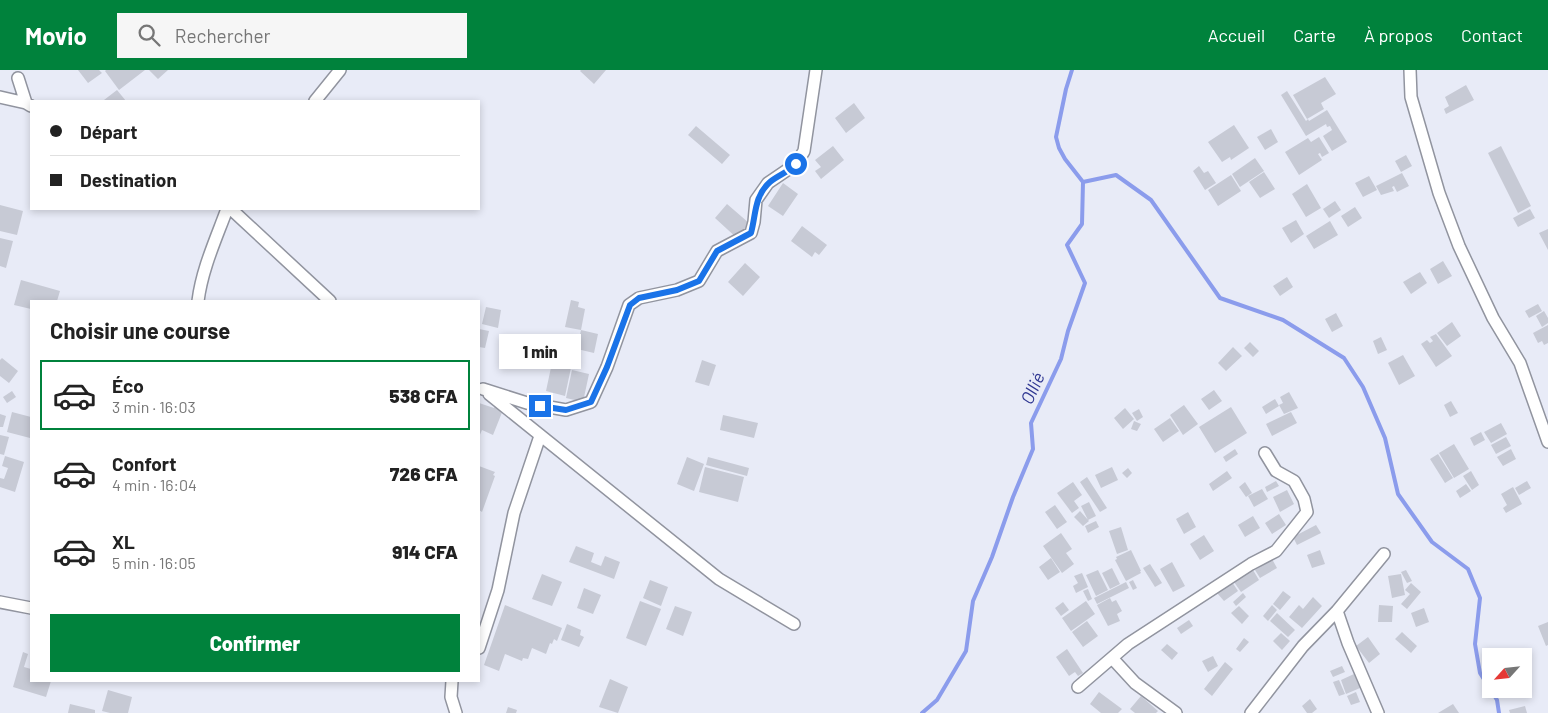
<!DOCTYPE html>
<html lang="fr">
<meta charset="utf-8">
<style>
:root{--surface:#fff;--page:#f6f6f6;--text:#222;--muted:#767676;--line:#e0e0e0;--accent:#00823c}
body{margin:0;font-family:Barlow,sans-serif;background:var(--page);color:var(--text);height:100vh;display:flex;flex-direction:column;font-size:19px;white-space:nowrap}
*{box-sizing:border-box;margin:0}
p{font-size:16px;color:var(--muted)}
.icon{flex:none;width:28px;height:28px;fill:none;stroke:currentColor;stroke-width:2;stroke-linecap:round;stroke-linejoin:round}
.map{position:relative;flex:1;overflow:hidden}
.drawer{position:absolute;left:30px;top:230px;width:450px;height:382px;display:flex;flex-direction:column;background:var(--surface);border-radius:0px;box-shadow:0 2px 8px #0003}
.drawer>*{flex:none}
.top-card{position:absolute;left:30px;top:30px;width:450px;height:110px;border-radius:0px;box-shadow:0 2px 8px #0003;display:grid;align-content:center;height:110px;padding:0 20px;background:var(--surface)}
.needle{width:32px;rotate:243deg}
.fabs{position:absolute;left:1482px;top:578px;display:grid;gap:10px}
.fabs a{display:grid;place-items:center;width:50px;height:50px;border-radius:0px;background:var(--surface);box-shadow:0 2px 8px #0003;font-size:25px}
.end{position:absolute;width:22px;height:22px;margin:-11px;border:6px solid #1a73e8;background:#fff;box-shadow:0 0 0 2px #fff}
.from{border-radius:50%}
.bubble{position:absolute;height:35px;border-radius:0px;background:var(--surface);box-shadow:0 2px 8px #0003;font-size:16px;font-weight:800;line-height:35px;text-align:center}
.top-card b{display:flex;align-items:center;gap:18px;height:48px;font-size:19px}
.top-card b+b{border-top:1px solid var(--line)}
.top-card i{width:12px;height:12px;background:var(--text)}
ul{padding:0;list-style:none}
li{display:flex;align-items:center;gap:15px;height:70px;margin:0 10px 8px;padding:0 10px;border:2px solid transparent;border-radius:0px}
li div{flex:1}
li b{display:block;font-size:19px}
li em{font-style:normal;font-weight:800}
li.current{border-color:var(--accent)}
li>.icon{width:45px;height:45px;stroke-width:1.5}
h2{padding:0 20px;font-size:22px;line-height:60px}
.action{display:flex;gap:10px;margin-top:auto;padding:10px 20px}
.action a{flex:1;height:58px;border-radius:0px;background:var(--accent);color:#fff;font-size:20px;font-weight:800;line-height:58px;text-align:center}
header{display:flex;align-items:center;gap:30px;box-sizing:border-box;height:70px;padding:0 25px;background:var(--accent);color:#fff}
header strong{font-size:24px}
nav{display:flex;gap:28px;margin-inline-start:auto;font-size:18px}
.search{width:350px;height:45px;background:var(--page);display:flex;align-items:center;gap:12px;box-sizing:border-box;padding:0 18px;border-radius:0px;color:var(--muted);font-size:19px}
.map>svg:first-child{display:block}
</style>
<header>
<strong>Movio</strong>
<div class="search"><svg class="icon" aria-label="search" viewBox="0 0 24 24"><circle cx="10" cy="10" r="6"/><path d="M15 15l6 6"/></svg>Rechercher</div>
<nav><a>Accueil</a><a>Carte</a><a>À propos</a><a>Contact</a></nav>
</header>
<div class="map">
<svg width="1548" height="643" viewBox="0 0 1548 643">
<rect width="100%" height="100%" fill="#e8ebf7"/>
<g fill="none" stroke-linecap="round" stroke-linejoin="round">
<path stroke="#8b9cec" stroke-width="4" d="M 1083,112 L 1116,105 L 1151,130 L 1220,228 L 1283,250 L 1344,288 L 1363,317 L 1385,368 L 1398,424 L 1432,472 L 1468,499 L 1480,528 L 1475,574 L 1480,603 L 1497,630 L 1499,643
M 922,643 L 937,630 L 966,581 L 973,531 L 992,487 L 1013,427 L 1033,379 L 1031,353 L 1061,289 L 1068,261 L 1085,213 L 1067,175 L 1082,154 L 1083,112 L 1065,89 L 1059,78 L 1056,67 L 1066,19 L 1072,0"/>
</g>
<path fill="#c7cad5" d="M 78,0 L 99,0 L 102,3 L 88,13 Z
M 106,0 L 145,0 L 119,20 L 105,1 Z
M 149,0 L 168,0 L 158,9 Z
M 581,0 L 606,0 L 594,14 L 580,1 Z
M 1325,7 L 1336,24 L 1321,33 L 1324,39 L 1307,49 L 1293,25 Z
M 1466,15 L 1474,30 L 1446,44 L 1444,39 L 1449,36 L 1445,27 Z
M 117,20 L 126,31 L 105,31 L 104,30 Z
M 1287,21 L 1306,51 L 1308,49 L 1309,51 L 1327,40 L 1347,72 L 1332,81 L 1323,66 L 1332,60 L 1330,56 L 1327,57 L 1326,54 L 1306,66 L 1281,25 Z
M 854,33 L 865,48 L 846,63 L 835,48 Z
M 1234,55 L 1249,78 L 1231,90 L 1230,87 L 1222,92 L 1208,72 Z
M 696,56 L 730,85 L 722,94 L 688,65 Z
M 1271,59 L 1278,72 L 1265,80 L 1257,67 Z
M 1319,67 L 1329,83 L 1322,87 L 1320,83 L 1318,84 L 1322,90 L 1299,105 L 1285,82 L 1308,68 L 1311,72 Z
M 833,76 L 844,90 L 821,109 L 815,101 L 821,97 L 815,90 Z
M 1501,76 L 1531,136 L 1518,143 L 1488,83 Z
M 1406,85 L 1412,96 L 1401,102 L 1395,91 Z
M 1255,88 L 1264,101 L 1240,117 L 1232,104 Z
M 1199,96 L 1204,103 L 1208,101 L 1216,113 L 1205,120 L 1193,101 Z
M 1264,102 L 1275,119 L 1260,128 L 1249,112 Z
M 1402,103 L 1409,116 L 1397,122 L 1394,116 L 1392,117 L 1394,121 L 1381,125 L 1376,116 Z
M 1231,105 L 1241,121 L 1218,136 L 1208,120 Z
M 1369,106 L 1377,120 L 1363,127 L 1355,113 Z
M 783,113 L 798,124 L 783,146 L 768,136 Z
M 1307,114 L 1321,138 L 1306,147 L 1292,124 Z
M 1335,131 L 1341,140 L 1329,148 L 1323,139 Z
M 727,134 L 749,153 L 752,157 L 739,170 L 715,148 Z
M 0,135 L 23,141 L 17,165 L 0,161 Z
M 1355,137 L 1362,148 L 1348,157 L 1341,146 Z
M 1530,139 L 1535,148 L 1518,157 L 1513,148 Z
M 1296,150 L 1304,164 L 1291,173 L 1282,158 Z
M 1330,151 L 1338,165 L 1314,179 L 1306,166 Z
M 802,156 L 827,175 L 819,185 L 815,182 L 812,187 L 791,171 Z
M 1548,159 L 1548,180 L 1539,163 Z
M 0,168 L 13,171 L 6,198 L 0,196 Z
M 1443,191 L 1452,206 L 1438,214 L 1430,199 Z
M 745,193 L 760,207 L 743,226 L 728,212 Z
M 1420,202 L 1427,213 L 1411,224 L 1403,212 Z
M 1287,207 L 1293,217 L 1280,226 L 1273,216 Z
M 21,210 L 60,221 L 57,231 L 31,231 L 31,239 L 14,235 Z
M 571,230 L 579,232 L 578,237 L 585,239 L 581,260 L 565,257 Z
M 1538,234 L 1542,241 L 1529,248 L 1525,241 Z
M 486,237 L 501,240 L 498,258 L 482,254 Z
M 1544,241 L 1548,248 L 1548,253 L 1542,257 L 1536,246 Z
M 1336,243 L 1343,256 L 1332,262 L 1325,249 Z
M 1452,252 L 1461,266 L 1447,276 L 1437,263 Z
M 1548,255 L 1548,273 L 1544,275 L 1542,271 L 1538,273 L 1533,263 Z
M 479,259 L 489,261 L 485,278 L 479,277 Z
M 581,260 L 598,264 L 594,283 L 577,279 Z
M 1436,264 L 1452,286 L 1436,297 L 1421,274 L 1427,270 L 1430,273 L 1433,271 L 1430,267 Z
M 1381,267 L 1387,280 L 1378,284 L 1373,271 Z
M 1250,272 L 1259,281 L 1253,287 L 1244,278 Z
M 1233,277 L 1242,286 L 1226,301 L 1218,293 Z
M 1403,285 L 1415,306 L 1399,315 L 1388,293 Z
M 2,288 L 18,301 L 9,313 L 0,306 L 0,290 Z
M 553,288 L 572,293 L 565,326 L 546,321 Z
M 702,290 L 716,295 L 709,316 L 695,312 Z
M 572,300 L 589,304 L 583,332 L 566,328 Z
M 1214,320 L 1222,331 L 1209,340 L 1201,329 Z
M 12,321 L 16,327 L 7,333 L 3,327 Z
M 1289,322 L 1298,338 L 1284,344 L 1279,335 L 1283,333 L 1280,327 Z
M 1275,329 L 1279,336 L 1266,344 L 1262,337 Z
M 496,331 L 505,335 L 493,365 L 482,360 L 479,367 L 479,333 L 494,338 Z
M 1451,331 L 1458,343 L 1450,347 L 1444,335 Z
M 1184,335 L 1198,354 L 1183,365 L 1170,345 Z
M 1231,337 L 1247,363 L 1215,383 L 1199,357 Z
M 1125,338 L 1134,349 L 1123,359 L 1114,348 Z
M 1139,339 L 1143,347 L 1137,351 L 1132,343 Z
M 12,342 L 31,347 L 30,368 L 7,362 Z
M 1291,342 L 1297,353 L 1272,366 L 1266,354 Z
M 0,344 L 6,346 L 3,357 L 0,357 Z
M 723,345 L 758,353 L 754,368 L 720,360 Z
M 1170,348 L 1179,361 L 1163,372 L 1154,359 Z
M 1134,351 L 1141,354 L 1137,361 L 1131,359 Z
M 1501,353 L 1507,364 L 1491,373 L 1484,362 Z
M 1481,362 L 1485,370 L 1474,376 L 1470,368 Z
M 0,365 L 9,367 L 4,385 L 0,384 Z
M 1506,367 L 1511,376 L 1496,384 L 1491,375 Z
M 1454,374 L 1469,399 L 1454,408 L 1439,383 Z
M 1235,379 L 1238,384 L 1226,392 L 1223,387 Z
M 1511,379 L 1516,389 L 1503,396 L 1497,387 Z
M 1438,384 L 1453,408 L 1445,413 L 1430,389 Z
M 5,386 L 24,392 L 15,422 L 0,417 L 0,408 L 4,409 L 8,398 L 2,396 Z
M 687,387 L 704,394 L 694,421 L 677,414 Z
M 708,387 L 749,398 L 747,406 L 706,395 Z
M 479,396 L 495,402 L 493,405 L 495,406 L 482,442 L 479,440 Z
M 705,397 L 744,407 L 738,432 L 699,422 Z
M 1112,397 L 1118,410 L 1101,418 L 1095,405 Z
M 1128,398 L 1132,403 L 1127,408 L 1122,403 Z
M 1227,401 L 1232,408 L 1213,421 L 1209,414 Z
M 1471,401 L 1479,415 L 1472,420 L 1463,406 Z
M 1087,407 L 1107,438 L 1100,442 L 1080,412 Z
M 1276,411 L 1279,416 L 1267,422 L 1265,417 Z
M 1527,411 L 1531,418 L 1519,425 L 1515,418 Z
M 1073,412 L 1082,425 L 1074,431 L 1079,438 L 1072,443 L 1057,423 Z
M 1245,412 L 1252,423 L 1246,427 L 1239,417 Z
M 1466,414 L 1471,421 L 1460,428 L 1456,421 Z
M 1513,417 L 1522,434 L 1506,443 L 1503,438 L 1507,435 L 1501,424 Z
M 1262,419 L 1268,429 L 1254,437 L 1248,426 Z
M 1287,420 L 1294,434 L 1280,442 L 1273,427 Z
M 1089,432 L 1096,446 L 1088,450 L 1081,436 Z
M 1055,435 L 1067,452 L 1057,459 L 1045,442 Z
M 1080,441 L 1089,451 L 1083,456 L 1074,447 Z
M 1188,442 L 1196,457 L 1184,464 L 1176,449 Z
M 1279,444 L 1286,455 L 1272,464 L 1265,453 Z
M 1253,446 L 1260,458 L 1245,467 L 1238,455 Z
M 1096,451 L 1099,457 L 1088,463 L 1085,456 Z
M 1316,455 L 1321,463 L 1297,475 L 1293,467 Z
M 1121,457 L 1128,480 L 1117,484 L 1109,461 Z
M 1061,463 L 1072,479 L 1066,483 L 1074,494 L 1062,503 L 1043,476 Z
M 1204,465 L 1214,481 L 1200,490 L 1190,474 Z
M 576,476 L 594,483 L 591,492 L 601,496 L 605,486 L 620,492 L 614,509 L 569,492 Z
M 1131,480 L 1141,501 L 1140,501 L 1141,503 L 1126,511 L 1115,490 L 1117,489 L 1116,487 Z
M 1320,480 L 1325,494 L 1312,498 L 1307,485 Z
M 1051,488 L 1060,502 L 1048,510 L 1039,497 Z
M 1272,489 L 1277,498 L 1260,508 L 1255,500 Z
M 1172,492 L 1185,516 L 1173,522 L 1160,499 Z
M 1150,494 L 1162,513 L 1155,517 L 1143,498 Z
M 1112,498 L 1120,514 L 1110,519 L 1102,503 Z
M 1098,500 L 1108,520 L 1096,526 L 1086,505 Z
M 1253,500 L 1259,510 L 1241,522 L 1234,512 Z
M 1406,500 L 1412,511 L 1407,513 L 1401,502 Z
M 1082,503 L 1088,517 L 1076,523 L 1073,516 L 1078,513 L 1074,506 Z
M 542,504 L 562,512 L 552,536 L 532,529 Z
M 1401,504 L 1405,525 L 1392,528 L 1388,506 Z
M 650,510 L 668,517 L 661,536 L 643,528 Z
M 1133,510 L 1137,518 L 1133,520 L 1129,512 Z
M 1126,512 L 1129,518 L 1097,534 L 1094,528 Z
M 1232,512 L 1238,521 L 1224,531 L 1217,523 Z
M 1411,513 L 1421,522 L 1407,539 L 1401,534 L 1410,524 L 1405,520 Z
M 584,518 L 601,525 L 593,544 L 577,538 Z
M 1088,519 L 1092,529 L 1088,531 L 1083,521 Z
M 1283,521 L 1291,527 L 1280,540 L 1273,534 Z
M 1243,523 L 1246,527 L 1236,536 L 1233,532 Z
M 1313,527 L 1322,536 L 1302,558 L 1289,547 L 1299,535 L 1303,539 Z
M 1110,528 L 1112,532 L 1116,530 L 1122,541 L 1117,544 L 1120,551 L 1108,556 L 1097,535 Z
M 640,531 L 661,539 L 646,576 L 626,568 Z
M 1086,531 L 1095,544 L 1071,561 L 1062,548 Z
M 1063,532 L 1069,540 L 1061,546 L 1055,538 Z
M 505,535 L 562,558 L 557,571 L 554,569 L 552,574 L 550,573 L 546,584 L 532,578 L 528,589 L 523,588 L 522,591 L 505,584 L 499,601 L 484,595 Z
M 1272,535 L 1277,540 L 1268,551 L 1263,546 Z
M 1379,535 L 1393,536 L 1392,552 L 1378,552 Z
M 675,536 L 692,542 L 683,566 L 666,559 Z
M 1239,536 L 1249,546 L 1242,554 L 1231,543 Z
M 1424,538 L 1429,552 L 1416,557 L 1411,543 Z
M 1277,543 L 1295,560 L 1288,567 L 1270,551 Z
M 1189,550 L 1193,556 L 1181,564 L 1177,558 Z
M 1087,551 L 1098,566 L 1083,577 L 1072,562 Z
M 1548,552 L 1548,575 L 1546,576 L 1538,556 Z
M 567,554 L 581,560 L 580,565 L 584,567 L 579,577 L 561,570 Z
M 1402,562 L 1417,576 L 1411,583 L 1395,569 Z
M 1281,563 L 1290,571 L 1282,580 L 1273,571 Z
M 1368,567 L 1380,584 L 1369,593 L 1356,576 Z
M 1244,568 L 1249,572 L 1240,582 L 1236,579 Z
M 1167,574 L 1178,583 L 1172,590 L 1161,580 Z
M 1067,579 L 1083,603 L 1078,606 L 1075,602 L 1069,606 L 1056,587 Z
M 23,582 L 28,584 L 24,597 L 31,599 L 31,611 L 51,611 L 46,627 L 13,617 Z
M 1213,586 L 1218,596 L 1208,602 L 1202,591 Z
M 1225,592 L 1233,599 L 1212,626 L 1204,619 Z
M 1342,596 L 1345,602 L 1333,607 L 1330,601 Z
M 1354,604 L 1360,618 L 1346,624 L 1341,610 Z
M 610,609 L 628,617 L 618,643 L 599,637 Z
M 1339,610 L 1345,624 L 1339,626 L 1333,612 Z
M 108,620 L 132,627 L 128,643 L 110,643 L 102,641 Z
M 1099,622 L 1122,639 L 1118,643 L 1101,643 L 1090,634 Z
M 1356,622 L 1360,632 L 1351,635 L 1347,626 Z
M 1141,626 L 1158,641 L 1156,643 L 1135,643 L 1130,639 Z
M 1310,629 L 1317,639 L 1312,643 L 1307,643 L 1302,636 Z
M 70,634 L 95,640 L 95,643 L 68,643 Z
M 1453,634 L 1459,643 L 1438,643 Z
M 1525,636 L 1527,643 L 1510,643 L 1509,640 Z
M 508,637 L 517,640 L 516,643 L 506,643 Z"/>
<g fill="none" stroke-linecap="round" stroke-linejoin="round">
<g stroke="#91949f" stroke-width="14">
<path id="street" d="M 1410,0 L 1411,27 L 1439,123 L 1459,176 L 1493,248 L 1520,293 L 1548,372
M 18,8 L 26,33
M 0,27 L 26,33 L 31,36
M 315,31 L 340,0
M 231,139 L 330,231
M 198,231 C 202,199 216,169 227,139
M 483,319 L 527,333 L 566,340 L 591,332 L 607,297 L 629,235 L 639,228 L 677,220 L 699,211 L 717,181 L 751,163 L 754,152 L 756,130 L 768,113 L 796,94 L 804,81 L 816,0
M 489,324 L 719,509 L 794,554
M 0,532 L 31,538
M 1337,541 L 1348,573 L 1378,643
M 479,578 L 498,520 L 514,443 L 540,366
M 1112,588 L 1135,613 L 1176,643
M 452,611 L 451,627 L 456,643
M 1078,617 L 1128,574 L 1251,494 L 1276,481 L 1307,442 L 1304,429 L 1294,411 L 1276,401 L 1265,383
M 1251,643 L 1303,576 L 1337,541 L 1384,484"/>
</g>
<use href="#street" stroke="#fff" stroke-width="11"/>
</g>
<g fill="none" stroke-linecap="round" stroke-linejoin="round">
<path stroke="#1a73e8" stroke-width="6" d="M 540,336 L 566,340 L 591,332 L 607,297 L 630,235 L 639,228 L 677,220 L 699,211 L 717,181 L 751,163 C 756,145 754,126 770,112 C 778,105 789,102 796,94"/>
</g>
<g text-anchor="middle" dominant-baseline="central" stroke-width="4" stroke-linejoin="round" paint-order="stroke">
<g font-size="18" font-style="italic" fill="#2f3792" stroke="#e8ebf7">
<text transform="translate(1032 318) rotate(-65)">Ollié</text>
</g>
</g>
</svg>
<div class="fabs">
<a><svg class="needle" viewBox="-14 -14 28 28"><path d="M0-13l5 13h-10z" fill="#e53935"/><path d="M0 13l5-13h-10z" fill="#767676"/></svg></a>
</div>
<i class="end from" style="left:796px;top:94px"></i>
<i class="end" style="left:540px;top:336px"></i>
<div class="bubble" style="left:499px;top:264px;width:82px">1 min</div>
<div class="top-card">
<b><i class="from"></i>Départ</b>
<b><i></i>Destination</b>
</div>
<section class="drawer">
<h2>Choisir une course</h2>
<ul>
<li class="current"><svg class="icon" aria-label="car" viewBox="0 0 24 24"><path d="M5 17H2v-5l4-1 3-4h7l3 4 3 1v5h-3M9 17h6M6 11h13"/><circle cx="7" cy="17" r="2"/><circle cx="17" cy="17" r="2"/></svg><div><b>Éco</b><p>3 min · 16:03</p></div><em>538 CFA</em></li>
<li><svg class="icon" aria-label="car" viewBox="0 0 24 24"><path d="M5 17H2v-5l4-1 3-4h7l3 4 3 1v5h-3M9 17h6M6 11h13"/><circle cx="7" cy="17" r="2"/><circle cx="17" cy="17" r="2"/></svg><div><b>Confort</b><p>4 min · 16:04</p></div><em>726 CFA</em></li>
<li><svg class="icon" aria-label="car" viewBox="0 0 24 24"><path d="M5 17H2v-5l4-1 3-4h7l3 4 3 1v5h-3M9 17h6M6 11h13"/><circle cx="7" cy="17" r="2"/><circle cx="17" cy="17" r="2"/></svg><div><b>XL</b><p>5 min · 16:05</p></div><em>914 CFA</em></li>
</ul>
<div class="action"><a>Confirmer</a></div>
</section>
</div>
